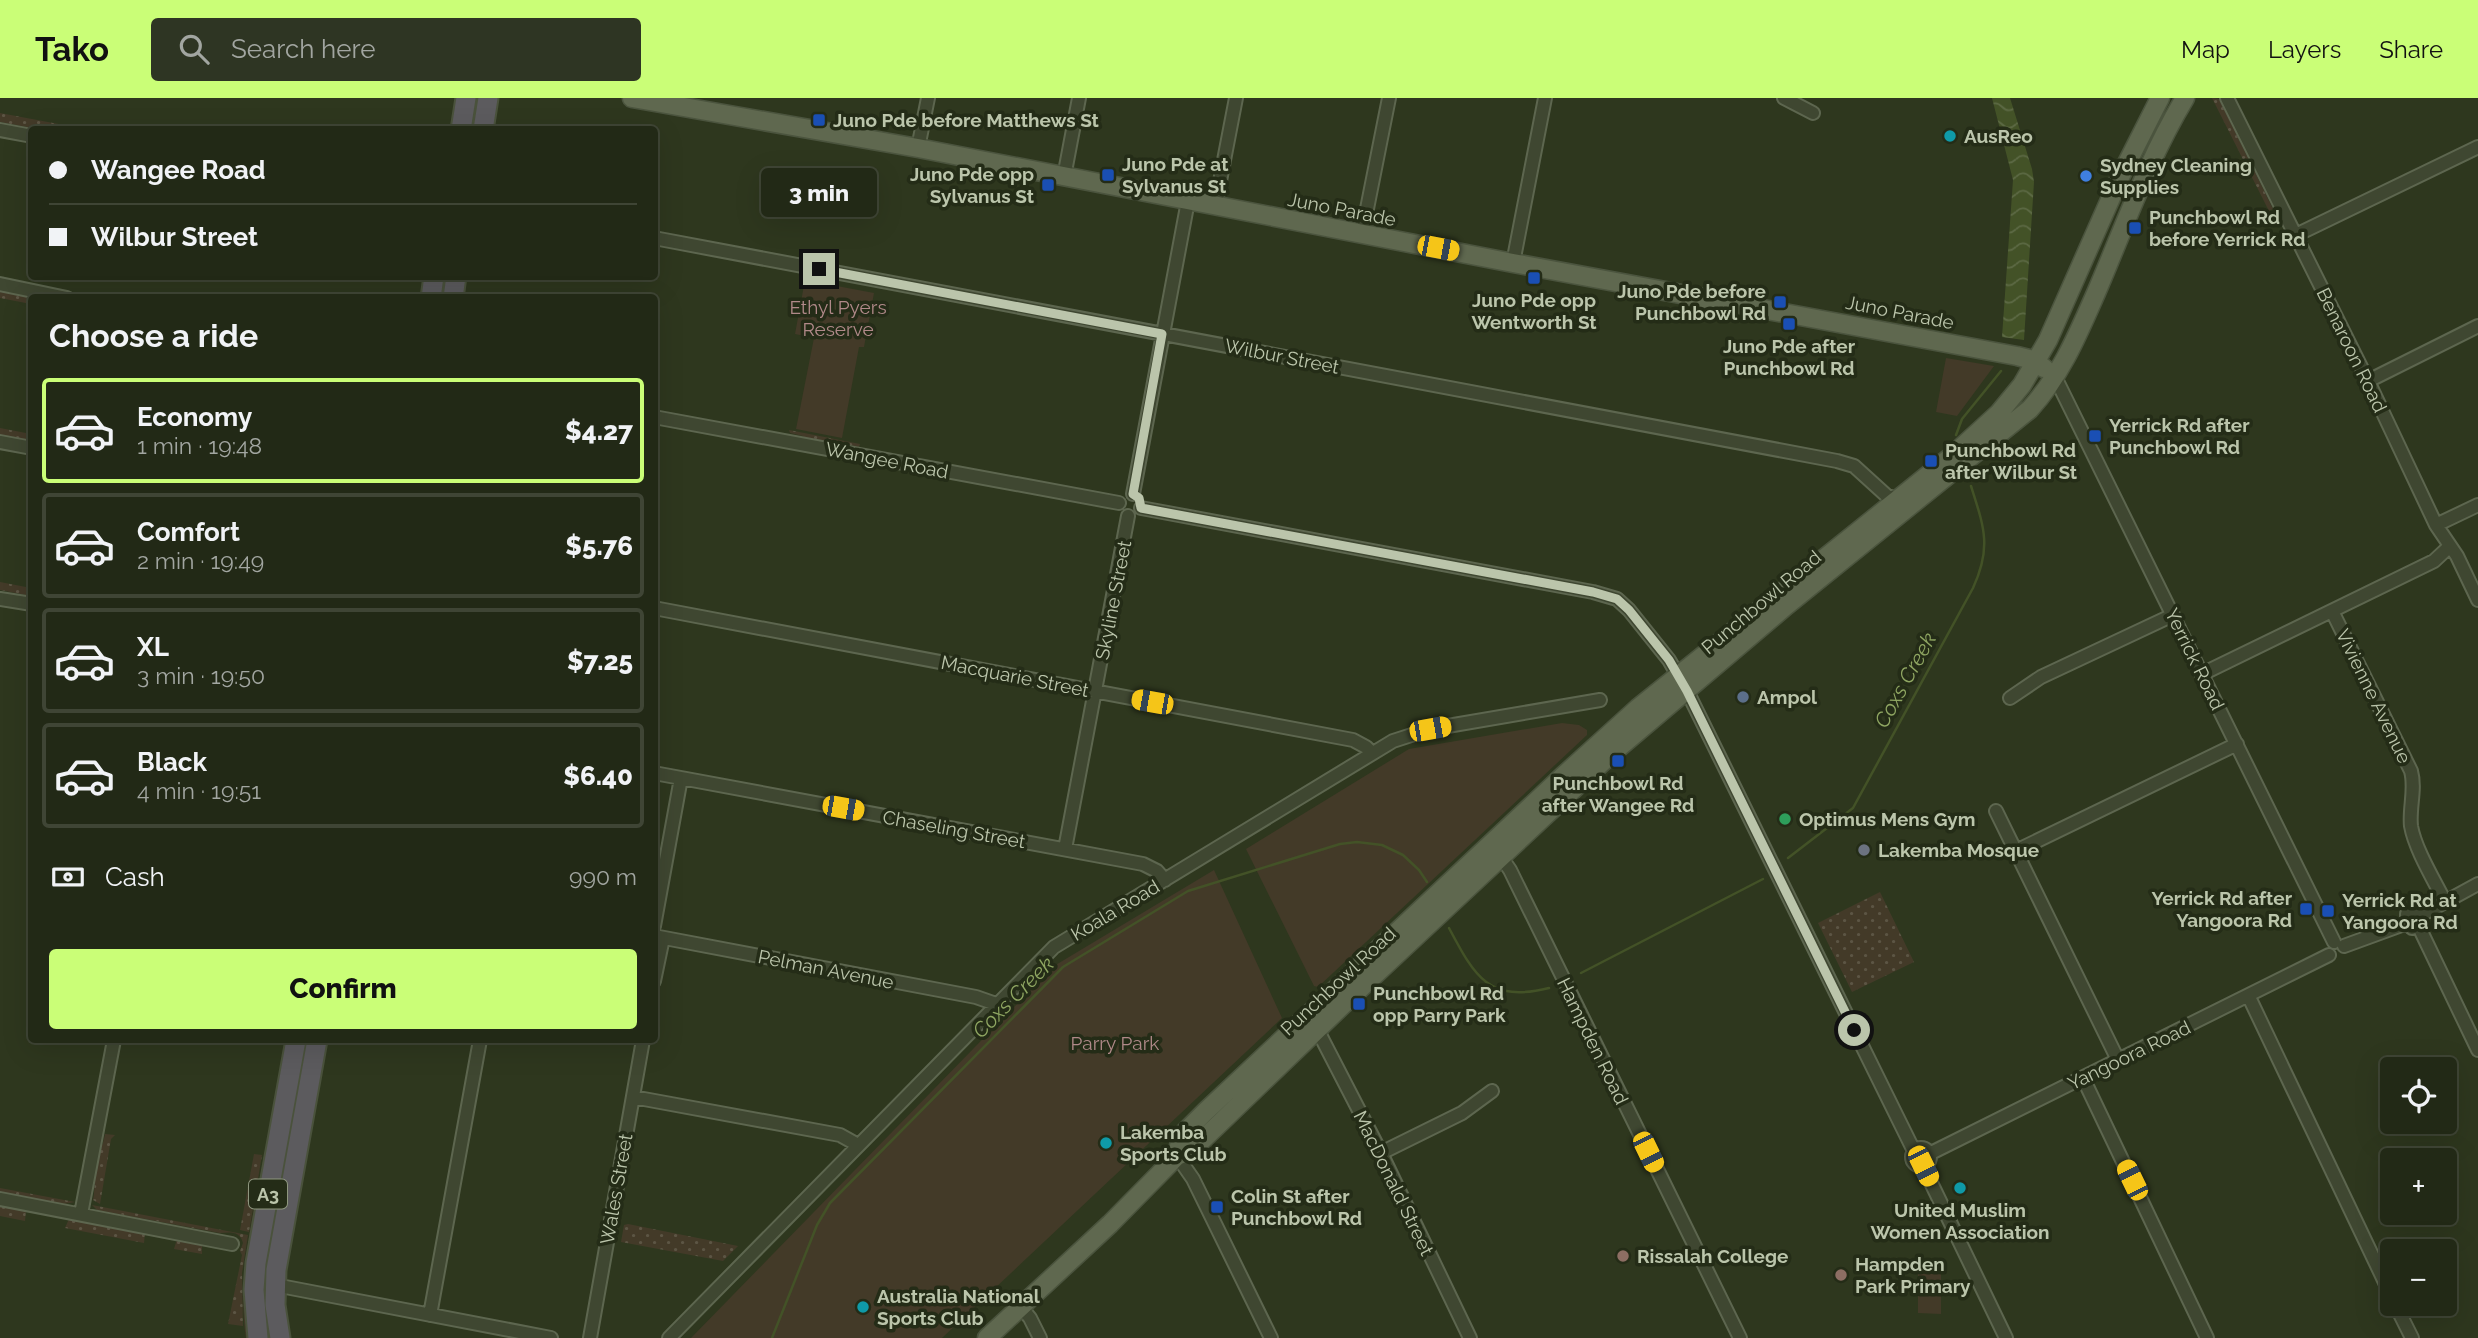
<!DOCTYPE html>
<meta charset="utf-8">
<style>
:root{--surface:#222916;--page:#2e3523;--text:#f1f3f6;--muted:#a2a6a1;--line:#3f4535;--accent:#cafe77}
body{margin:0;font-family:Raleway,sans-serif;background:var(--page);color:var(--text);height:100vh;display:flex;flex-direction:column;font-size:26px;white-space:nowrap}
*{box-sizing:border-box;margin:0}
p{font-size:23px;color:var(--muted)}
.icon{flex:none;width:38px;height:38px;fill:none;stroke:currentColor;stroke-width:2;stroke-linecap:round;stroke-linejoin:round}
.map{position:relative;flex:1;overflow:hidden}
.side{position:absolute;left:28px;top:196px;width:630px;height:749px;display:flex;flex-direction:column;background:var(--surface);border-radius:7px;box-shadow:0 7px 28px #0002,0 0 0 2px var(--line)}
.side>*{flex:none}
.guide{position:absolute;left:28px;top:28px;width:630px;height:154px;border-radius:7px;box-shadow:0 7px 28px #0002,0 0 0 2px var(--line);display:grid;align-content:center;height:154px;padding:0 21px;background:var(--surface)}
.buttons{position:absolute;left:2380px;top:959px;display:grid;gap:14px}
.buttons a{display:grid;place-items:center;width:77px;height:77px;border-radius:7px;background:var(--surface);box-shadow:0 7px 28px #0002,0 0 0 2px var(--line);font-size:35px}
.end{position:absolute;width:32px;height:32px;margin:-16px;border:9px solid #bbc5ab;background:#111;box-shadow:0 0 0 4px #111}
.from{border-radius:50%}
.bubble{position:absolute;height:49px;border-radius:7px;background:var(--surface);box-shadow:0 7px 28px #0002,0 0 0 2px var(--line);font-size:23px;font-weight:800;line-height:49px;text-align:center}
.car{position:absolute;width:21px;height:42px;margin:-21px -10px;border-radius:9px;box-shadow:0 0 5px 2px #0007;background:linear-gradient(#f5c518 24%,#345 0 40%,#f5c518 0 76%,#345 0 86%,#f5c518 0)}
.guide b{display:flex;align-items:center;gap:24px;height:66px;font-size:26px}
.guide b+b{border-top:2px solid var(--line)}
.guide i{width:18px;height:18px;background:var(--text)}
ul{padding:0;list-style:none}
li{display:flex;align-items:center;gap:21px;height:105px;margin:0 14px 10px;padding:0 7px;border:4px solid var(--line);border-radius:7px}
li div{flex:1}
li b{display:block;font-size:26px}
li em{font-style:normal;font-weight:800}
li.active{border-color:var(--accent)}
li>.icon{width:63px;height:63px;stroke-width:1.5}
h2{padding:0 21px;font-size:32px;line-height:84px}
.pay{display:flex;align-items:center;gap:18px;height:77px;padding:0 21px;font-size:26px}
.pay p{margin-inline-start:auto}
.cta{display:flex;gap:14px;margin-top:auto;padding:14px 21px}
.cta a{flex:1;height:80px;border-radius:7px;background:var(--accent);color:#111;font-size:28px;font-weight:800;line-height:80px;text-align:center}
header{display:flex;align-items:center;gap:42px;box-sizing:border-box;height:98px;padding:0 35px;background:var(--accent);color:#111}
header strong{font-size:33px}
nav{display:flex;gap:38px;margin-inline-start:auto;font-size:24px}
.search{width:490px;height:63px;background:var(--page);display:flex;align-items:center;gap:18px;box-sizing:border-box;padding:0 24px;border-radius:7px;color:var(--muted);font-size:26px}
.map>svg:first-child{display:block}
</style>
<header>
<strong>Tako</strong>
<div class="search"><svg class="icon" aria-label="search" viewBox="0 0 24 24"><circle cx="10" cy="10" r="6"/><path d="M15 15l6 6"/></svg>Search here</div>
<nav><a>Map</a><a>Layers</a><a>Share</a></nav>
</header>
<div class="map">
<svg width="2478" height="1240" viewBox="0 0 2478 1240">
<defs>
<pattern id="grass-dots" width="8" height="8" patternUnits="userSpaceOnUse" patternTransform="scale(1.75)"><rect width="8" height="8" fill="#433a28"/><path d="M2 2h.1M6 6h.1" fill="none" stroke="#5c5544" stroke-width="1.8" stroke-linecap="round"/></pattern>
<pattern id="water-waves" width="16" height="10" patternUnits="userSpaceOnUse" patternTransform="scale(1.75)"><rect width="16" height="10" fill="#435227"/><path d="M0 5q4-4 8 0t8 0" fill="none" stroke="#5c6944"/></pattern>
</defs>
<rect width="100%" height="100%" fill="#2e371e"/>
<path fill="url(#grass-dots)" d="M 2212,0 L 2219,1 L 2273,111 L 2269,113 Z
M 0,15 L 85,31 L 38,31 L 0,24 Z
M 0,193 L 33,199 L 32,200 L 31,206 L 0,200 Z
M 0,330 L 31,336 L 31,343 L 0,337 Z
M 789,332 L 860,346 L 859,349 L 845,346 L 840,348 L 806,342 L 803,338 L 790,335 Z
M 0,484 L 31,490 L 31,498 L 0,492 Z
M 1880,794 L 1914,864 L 1852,894 L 1818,825 Z
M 303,942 L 309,942 L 262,1215 L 265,1157 Z
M 105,1036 L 115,1037 L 111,1041 L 100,1106 L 93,1102 C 96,1088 93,1076 96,1063 C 99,1053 103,1048 105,1036 Z
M 254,1056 L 262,1057 L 249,1134 L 240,1132 Z
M 264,1058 L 266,1060 L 250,1240 L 246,1240 C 237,1179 253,1118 264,1058 Z
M 0,1090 L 75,1104 L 64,1106 L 0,1094 Z
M 92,1107 L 248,1137 L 242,1175 L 243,1228 L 228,1226 L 242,1157 L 240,1153 L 243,1145 C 240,1133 231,1134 220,1135 L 97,1112 Z
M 0,1108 L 26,1113 L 25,1123 L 0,1118 Z
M 69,1121 L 145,1135 L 144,1145 L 65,1130 Z
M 628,1126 L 738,1148 L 723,1163 L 621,1144 L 624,1127 Z
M 177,1141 L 202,1146 L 202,1156 L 174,1151 Z"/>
<path fill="#433a28" d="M 805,182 L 874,195 L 864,249 L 859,249 L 842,340 L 796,331 L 814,240 L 795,236 Z
M 1946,260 L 1994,268 L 1957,318 L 1936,314 Z
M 1562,625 L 1579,627 L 1587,632 L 1587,637 L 1318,889 L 1314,888 L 1246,751 L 1409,651 Z
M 1214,772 L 1282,920 L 942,1240 L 691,1240 L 1054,868 Z
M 1918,1168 L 1941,1168 L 1941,1216 L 1918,1215 Z"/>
<path fill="url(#water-waves)" d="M 1992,0 L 2010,0 L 2032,71 L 2034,84 L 2024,242 L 2002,239 L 2013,82 Z"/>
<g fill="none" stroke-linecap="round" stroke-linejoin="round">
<path stroke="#435227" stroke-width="2.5" d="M 1956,337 L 1962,321 L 2001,273
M 1788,760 L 1853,710 L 1973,490 C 1992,449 1984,429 1971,388
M 1449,830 C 1475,879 1489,905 1549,890
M 1581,875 L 1763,781
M 772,1240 L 817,1127 L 830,1105 L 1063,869 L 1188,793 L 1340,746 L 1357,744 L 1382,747 L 1403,757 L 1419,772 L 1427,784"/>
<g stroke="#5d664f" stroke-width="16">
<path id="minor" d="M 1784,0 L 1813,15
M 2227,0 L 2368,283 L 2436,427 L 2457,458 L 2478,502
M 0,32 L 32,38
M 918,50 L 928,0
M 1064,79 L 1079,0
M 1215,109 L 1236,0
M 1362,136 L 1389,0
M 2296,137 L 2478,49
M 654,140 L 1837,363 L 1854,368 L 1887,398 L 1899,401
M 1513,165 L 1545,0
M 0,186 L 67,200
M 2055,279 L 2334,844
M 2368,283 L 2478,228
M 654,319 L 1119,405
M 0,344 L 32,350
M 1133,396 L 1188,103
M 1141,410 L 1593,494 L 1617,501 L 1629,512 L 1669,562 L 1687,593 L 1914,1053
M 2436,427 L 2478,407
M 0,501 L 32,506
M 654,510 L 1353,642 L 1366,649 L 1372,655
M 2332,513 L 2411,673 C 2416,691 2409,710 2411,728 C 2415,751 2434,782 2445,804
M 2202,576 L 2434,463 L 2450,448
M 2010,600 L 2041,579 L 2173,517
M 654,675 L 1143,766 L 1157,773 L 1165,782
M 1996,713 L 2118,962
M 1065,751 L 1128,418
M 2016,753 L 2237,646
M 1501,759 L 1510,772 L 1740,1240
M 2423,816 L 2478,786
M 654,828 L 681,680
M 2419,829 L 2478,952
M 2412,830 L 2407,825 L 2407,816 L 2415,812 L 2423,816
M 654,838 L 976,899 L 996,906
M 2344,848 L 2407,825
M 654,883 L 663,840
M 2249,899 L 2392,1199
M 1317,931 L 1381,1055 L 1470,1240
M 2083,980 L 2207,1240
M 633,999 L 840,1037 L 858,1047
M1912 1059a9 9 0 1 1 18 0a9 9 0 1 1-18 0Z
M 1381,1055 L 1462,1015 L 1492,993
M 1929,1056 L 2329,857
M 1177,1058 L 1193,1081 L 1271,1240
M 1923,1068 L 2006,1240
M 0,1101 L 232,1146
M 81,1116 L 114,942
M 275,1187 L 551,1240
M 2395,1206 L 2412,1240
M 1021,1209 L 1030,1220 L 1040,1240
M 430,1217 L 480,942
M 590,1240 L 643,942
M 669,1240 L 1054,849 L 1393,643 L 1430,631 L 1600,602"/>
</g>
<g stroke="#4b543e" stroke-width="21">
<path id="primary" d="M 632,0 L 918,50 L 1513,165 L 2017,258 L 2029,261 L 2044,270
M 1177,1058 L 1181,1038 L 1206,1013 L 1563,678 L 1638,610 L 1953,357 L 1999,315 L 2022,287 L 2048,242 L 2121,77 L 2160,0
M 987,1240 L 1110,1126 L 1177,1058 L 1193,1051 L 1349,901 L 1609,658 L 1787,507 L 2030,311 C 2061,277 2078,236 2096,195 C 2124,130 2148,61 2185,0"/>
</g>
<g stroke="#4a523c" stroke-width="23">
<path id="trunk" d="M 461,32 L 466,0
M 483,32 L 488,0
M 431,200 L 434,178
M 453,200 L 456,178
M 258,1240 L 254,1192 L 256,1165 L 296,942
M 280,1240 L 275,1207 L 276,1172 L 317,942"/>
</g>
<use href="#minor" stroke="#3f4731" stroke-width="12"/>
<use href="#primary" stroke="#5f684f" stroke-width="18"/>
<use href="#trunk" stroke="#5c5b5e" stroke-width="19"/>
</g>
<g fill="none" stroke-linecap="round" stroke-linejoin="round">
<path stroke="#bbc5ab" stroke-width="9" d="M 819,171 L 1162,236 L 1133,396 L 1139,400 L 1141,410 L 1593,494 L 1617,501 L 1629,512 L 1669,562 L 1687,593 L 1854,932"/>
</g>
<g fill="#1a4fb4" stroke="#242c17" stroke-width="2.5">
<rect x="812" y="15" width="14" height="14" rx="3.5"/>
<rect x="1101" y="70" width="14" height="14" rx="3.5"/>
<rect x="1041" y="80" width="14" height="14" rx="3.5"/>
<rect x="2128" y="123" width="14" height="14" rx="3.5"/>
<rect x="1527" y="173" width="14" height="14" rx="3.5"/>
<rect x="1773" y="197" width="14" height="14" rx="3.5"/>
<rect x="1782" y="219" width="14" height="14" rx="3.5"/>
<rect x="2088" y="331" width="14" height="14" rx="3.5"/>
<rect x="1924" y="356" width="14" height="14" rx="3.5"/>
<rect x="1611" y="656" width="14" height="14" rx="3.5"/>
<rect x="2299" y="804" width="14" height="14" rx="3.5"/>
<rect x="2321" y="806" width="14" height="14" rx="3.5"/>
<rect x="1352" y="899" width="14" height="14" rx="3.5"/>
<rect x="1210" y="1102" width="14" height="14" rx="3.5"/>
</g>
<g fill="#0f9aa8" stroke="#242c17" stroke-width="2.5">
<circle cx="1950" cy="38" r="7"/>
<circle cx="1106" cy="1045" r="7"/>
<circle cx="1960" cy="1090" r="7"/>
<circle cx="863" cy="1209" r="7"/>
</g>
<circle fill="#3f7fe0" stroke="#242c17" stroke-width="2.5" cx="2086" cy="78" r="7"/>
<circle fill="#5c6f8a" stroke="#242c17" stroke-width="2.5" cx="1743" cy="599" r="7"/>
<circle fill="#2e9e5b" stroke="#242c17" stroke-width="2.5" cx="1785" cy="721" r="7"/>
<circle fill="#6b7280" stroke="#242c17" stroke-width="2.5" cx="1864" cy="752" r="7"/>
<g fill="#8d6e63" stroke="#242c17" stroke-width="2.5">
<circle cx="1623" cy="1158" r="7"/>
<circle cx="1841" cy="1177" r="7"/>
</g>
<g text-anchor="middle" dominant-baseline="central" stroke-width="7" stroke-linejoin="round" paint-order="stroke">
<rect fill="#242c17" stroke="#8e977f" stroke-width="2" x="249" y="1081.5" width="38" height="29" rx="5"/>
<g font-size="18" font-weight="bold" fill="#bbc5ab">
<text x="268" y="1096">A3</text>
</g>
<g font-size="19" font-weight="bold" fill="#bbc5ab" stroke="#242c17" text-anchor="start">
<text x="833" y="22">Juno Pde before Matthews St</text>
<text x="1964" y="38">AusReo</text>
<text x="1122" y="66">Juno Pde at<tspan x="1122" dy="22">Sylvanus St</tspan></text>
<text x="2100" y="67">Sydney Cleaning<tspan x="2100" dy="22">Supplies</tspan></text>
<text x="1034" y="76" text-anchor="end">Juno Pde opp<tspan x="1034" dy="22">Sylvanus St</tspan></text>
<text x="2149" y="119">Punchbowl Rd<tspan x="2149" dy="22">before Yerrick Rd</tspan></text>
<text x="1766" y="193" text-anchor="end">Juno Pde before<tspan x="1766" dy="22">Punchbowl Rd</tspan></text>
<text x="1534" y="202" text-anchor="middle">Juno Pde opp<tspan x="1534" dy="22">Wentworth St</tspan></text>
<text x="1789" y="248" text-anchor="middle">Juno Pde after<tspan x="1789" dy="22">Punchbowl Rd</tspan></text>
<text x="2109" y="327">Yerrick Rd after<tspan x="2109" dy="22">Punchbowl Rd</tspan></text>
<text x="1945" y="352">Punchbowl Rd<tspan x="1945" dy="22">after Wilbur St</tspan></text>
<text x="1757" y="599">Ampol</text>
<text x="1618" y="685" text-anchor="middle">Punchbowl Rd<tspan x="1618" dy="22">after Wangee Rd</tspan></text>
<text x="1799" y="721">Optimus Mens Gym</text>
<text x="1878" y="752">Lakemba Mosque</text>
<text x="2292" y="800" text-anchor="end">Yerrick Rd after<tspan x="2292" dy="22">Yangoora Rd</tspan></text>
<text x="2342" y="802">Yerrick Rd at<tspan x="2342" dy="22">Yangoora Rd</tspan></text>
<text x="1373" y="895">Punchbowl Rd<tspan x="1373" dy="22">opp Parry Park</tspan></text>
<text x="1120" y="1034">Lakemba<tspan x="1120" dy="22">Sports Club</tspan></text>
<text x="1231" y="1098">Colin St after<tspan x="1231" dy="22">Punchbowl Rd</tspan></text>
<text x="1960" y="1112" text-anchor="middle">United Muslim<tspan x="1960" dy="22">Women Association</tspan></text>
<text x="1637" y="1158">Rissalah College</text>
<text x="1855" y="1166">Hampden<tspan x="1855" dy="22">Park Primary</tspan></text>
<text x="877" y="1198">Australia National<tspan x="877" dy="22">Sports Club</tspan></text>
</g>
<g font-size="19" fill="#bbc5ab" stroke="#242c17">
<text transform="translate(1342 111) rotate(11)">Juno Parade</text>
<text transform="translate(1900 214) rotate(11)">Juno Parade</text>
<text transform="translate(2352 252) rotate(64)">Benaroon Road</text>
<text transform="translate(1282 258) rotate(11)">Wilbur Street</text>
<text transform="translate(887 362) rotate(11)">Wangee Road</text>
<text transform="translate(1113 502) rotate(-79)">Skyline Street</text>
<text transform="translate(1761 504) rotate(-40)">Punchbowl Road</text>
<text transform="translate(2195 561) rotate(64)">Yerrick Road</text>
<text transform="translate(1015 578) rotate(11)">Macquarie Street</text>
<text transform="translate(2374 598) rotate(64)">Vivienne Avenue</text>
<text transform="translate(954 731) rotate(10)">Chaseling Street</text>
<text transform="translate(1115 812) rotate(-31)">Koala Road</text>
<text transform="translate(826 871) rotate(11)">Pelman Avenue</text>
<text transform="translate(1338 883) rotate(-43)">Punchbowl Road</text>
<text transform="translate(1593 943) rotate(64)">Hampden Road</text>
<text transform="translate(2129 957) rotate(-26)">Yangoora Road</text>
<text transform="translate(1394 1085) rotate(64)">MacDonald Street</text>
<text transform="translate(616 1091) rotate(-80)">Wales Street</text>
</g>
<g font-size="19" fill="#b08989" stroke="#242c17">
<text x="838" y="209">Ethyl Pyers<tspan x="838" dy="22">Reserve</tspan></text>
<text x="1115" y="945">Parry Park</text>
</g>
<g font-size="21" font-style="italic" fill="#8fa662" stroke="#242c17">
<text transform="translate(1905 582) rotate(-61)">Coxs Creek</text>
<text transform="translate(1013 899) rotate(-45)">Coxs Creek</text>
</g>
</g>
</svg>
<div class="buttons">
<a><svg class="icon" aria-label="locate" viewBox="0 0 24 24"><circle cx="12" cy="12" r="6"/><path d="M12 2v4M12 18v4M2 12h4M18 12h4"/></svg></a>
<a>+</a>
<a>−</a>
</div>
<i class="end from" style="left:1854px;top:932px"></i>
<i class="end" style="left:819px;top:171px"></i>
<div class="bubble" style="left:761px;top:70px;width:116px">3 min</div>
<i class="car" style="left:1438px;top:150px;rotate:101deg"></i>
<i class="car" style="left:1152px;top:604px;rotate:280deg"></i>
<i class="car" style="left:1430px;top:631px;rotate:80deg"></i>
<i class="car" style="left:843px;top:710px;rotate:100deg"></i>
<i class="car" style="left:1648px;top:1054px;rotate:154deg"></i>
<i class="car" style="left:1923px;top:1068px;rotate:154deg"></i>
<i class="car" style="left:2132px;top:1082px;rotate:334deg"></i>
<div class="guide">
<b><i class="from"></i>Wangee Road</b>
<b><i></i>Wilbur Street</b>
</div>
<section class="side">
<h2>Choose a ride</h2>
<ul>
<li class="active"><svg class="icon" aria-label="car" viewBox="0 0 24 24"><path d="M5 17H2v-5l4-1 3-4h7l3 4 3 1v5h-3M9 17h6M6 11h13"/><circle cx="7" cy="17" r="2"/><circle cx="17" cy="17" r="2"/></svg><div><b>Economy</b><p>1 min · 19:48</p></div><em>$4.27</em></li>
<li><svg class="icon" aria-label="car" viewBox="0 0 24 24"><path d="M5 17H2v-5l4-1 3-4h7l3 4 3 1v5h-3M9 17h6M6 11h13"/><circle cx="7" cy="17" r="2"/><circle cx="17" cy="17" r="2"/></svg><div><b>Comfort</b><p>2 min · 19:49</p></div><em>$5.76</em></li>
<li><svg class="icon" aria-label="car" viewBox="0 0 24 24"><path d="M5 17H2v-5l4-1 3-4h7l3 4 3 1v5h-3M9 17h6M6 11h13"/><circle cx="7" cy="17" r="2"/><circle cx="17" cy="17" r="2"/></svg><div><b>XL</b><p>3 min · 19:50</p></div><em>$7.25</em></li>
<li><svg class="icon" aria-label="car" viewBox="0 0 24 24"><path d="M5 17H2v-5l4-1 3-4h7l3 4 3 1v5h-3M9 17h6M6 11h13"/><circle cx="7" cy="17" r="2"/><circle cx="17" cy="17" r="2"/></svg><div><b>Black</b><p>4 min · 19:51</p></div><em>$6.40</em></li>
</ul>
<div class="pay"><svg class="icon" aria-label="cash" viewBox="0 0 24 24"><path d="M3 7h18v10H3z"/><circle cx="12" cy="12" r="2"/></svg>Cash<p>990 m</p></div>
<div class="cta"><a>Confirm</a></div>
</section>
</div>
